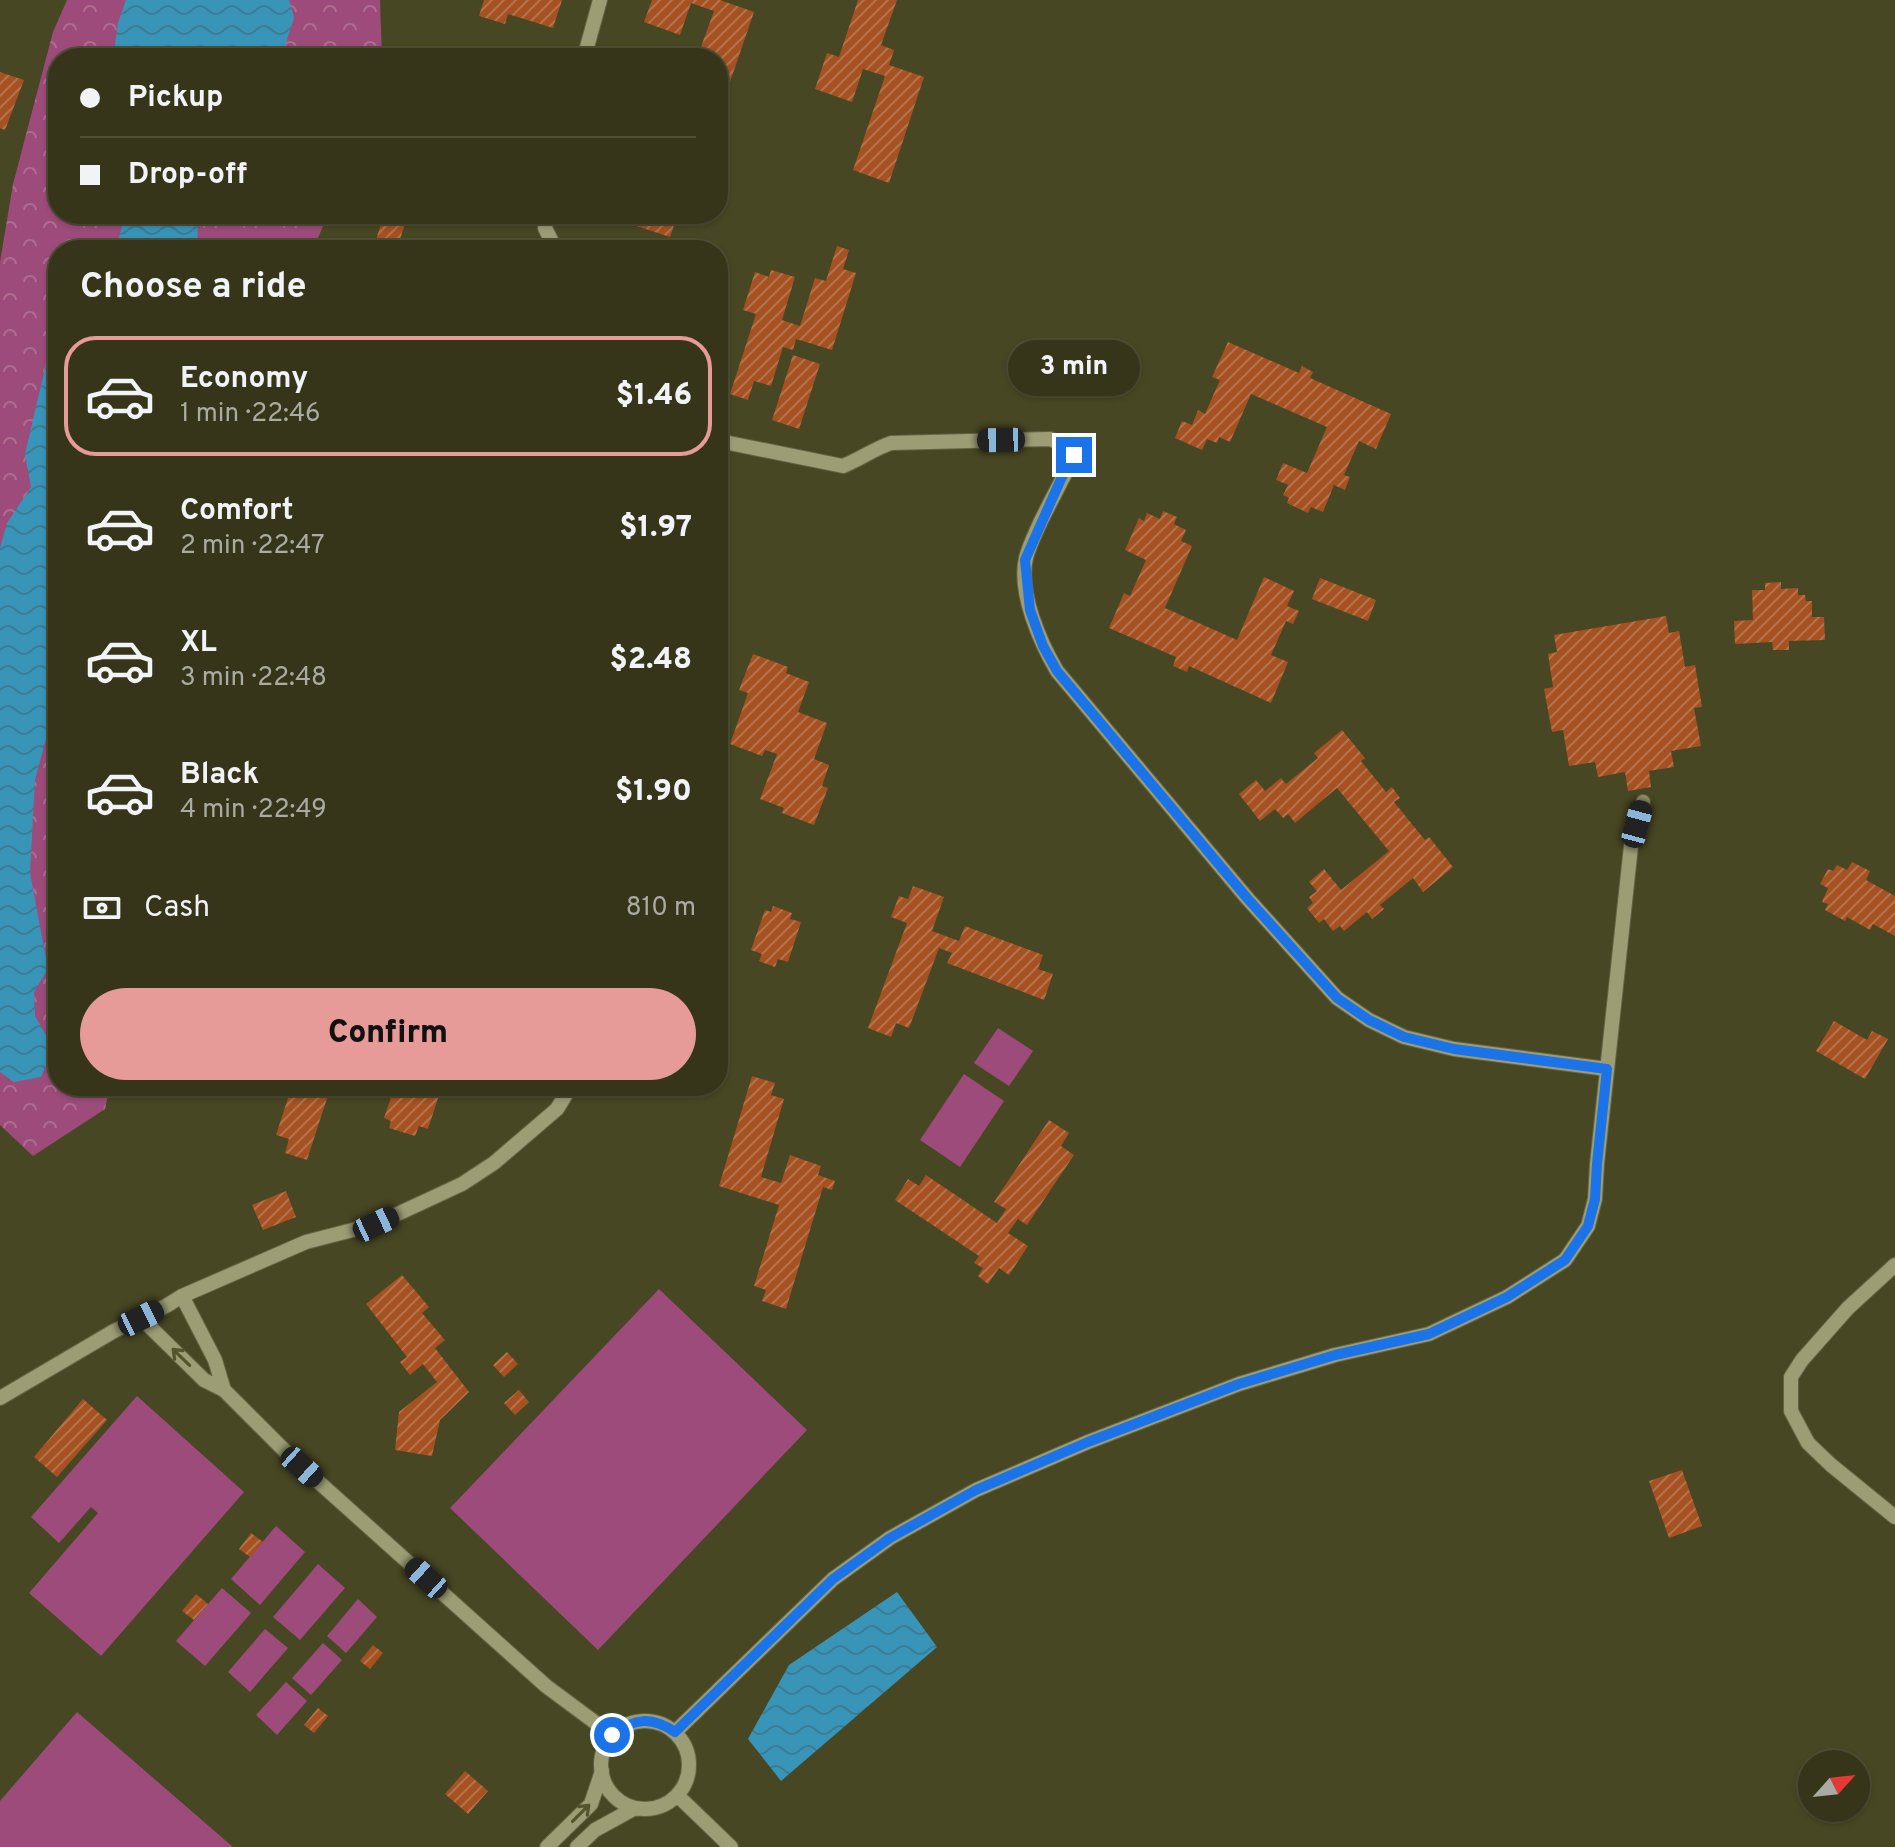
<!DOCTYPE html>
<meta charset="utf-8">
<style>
:root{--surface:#36351a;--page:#3d3d23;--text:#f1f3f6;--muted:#aaaba2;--line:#505039;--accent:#e69b98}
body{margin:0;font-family:Overpass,sans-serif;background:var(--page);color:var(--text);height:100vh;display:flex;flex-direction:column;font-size:30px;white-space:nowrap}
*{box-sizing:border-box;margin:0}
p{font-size:26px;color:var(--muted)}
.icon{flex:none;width:44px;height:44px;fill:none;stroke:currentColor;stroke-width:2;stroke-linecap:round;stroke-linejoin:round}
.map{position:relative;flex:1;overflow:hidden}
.side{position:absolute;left:48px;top:240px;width:680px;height:856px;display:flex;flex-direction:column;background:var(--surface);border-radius:32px;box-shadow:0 2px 6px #0004,0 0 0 2px var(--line)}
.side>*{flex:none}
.top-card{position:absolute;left:48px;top:48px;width:680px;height:176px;border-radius:32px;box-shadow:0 2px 6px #0004,0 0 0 2px var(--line);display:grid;align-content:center;height:176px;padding:0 32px;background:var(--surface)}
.needle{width:52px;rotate:63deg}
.tools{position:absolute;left:1798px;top:1750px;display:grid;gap:16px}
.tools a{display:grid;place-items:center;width:72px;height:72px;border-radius:50%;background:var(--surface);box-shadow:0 2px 6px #0004,0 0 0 2px var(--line);font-size:40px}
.end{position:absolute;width:36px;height:36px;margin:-18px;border:10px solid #1a73e8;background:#fff;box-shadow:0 0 0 4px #fff}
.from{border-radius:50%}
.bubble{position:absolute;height:56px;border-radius:28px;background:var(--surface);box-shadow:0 2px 6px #0004,0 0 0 2px var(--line);font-size:26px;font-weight:800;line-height:56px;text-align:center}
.car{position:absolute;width:24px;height:48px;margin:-24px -12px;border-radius:10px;box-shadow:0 0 6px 2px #0007;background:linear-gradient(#222 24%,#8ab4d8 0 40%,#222 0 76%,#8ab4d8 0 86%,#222 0)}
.top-card b{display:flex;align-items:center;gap:28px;height:76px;font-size:30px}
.top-card b+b{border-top:2px solid var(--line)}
.top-card i{width:20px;height:20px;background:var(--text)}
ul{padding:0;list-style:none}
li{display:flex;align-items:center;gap:24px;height:120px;margin:0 16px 12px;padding:0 16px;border:4px solid transparent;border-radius:32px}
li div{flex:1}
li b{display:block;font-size:30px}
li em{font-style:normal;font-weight:800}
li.active{border-color:var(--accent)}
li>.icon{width:72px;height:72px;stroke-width:1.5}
h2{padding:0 32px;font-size:36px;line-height:96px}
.pay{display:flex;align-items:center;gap:20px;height:88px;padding:0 32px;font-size:30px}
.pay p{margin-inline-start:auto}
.cta{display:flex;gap:16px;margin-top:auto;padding:16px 32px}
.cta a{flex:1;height:92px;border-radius:48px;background:var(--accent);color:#111;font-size:32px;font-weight:800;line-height:92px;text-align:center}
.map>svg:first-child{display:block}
</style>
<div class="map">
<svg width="1895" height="1847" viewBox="0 0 1895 1847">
<defs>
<pattern id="park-crowns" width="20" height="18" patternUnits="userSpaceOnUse" patternTransform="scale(2)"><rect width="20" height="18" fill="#9d4b7a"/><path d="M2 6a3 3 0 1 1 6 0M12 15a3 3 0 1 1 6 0" fill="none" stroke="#ae6d91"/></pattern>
<pattern id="water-waves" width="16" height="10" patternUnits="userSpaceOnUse" patternTransform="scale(2)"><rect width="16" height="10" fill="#3895b8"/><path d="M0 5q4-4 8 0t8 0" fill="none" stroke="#3b7c92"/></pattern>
<pattern id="building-hatch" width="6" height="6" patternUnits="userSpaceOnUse" patternTransform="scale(2)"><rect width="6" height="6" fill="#a55122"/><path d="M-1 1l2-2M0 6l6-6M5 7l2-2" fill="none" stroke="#b5724b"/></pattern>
</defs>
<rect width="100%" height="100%" fill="#484723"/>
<path fill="url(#park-crowns)" d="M 67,0 L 380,0 L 382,58 L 58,58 L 58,214 L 328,214 L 313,250 L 58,250 L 58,1086 L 110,1086 L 105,1109 L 33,1156 L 0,1125 L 0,262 L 13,184 L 53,32 Z"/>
<path fill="#9d4b7a" d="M 998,1028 L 1033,1051 L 1009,1086 L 974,1063 Z
M 964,1074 L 1004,1101 L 960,1167 L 920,1140 Z
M 659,1289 L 807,1430 L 598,1650 L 450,1508 Z
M 137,1396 L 244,1492 L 101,1656 L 29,1593 L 98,1513 L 91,1507 L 59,1543 L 31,1517 Z
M 276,1526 L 305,1552 L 260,1605 L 231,1579 Z
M 318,1564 L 345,1588 L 300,1640 L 273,1617 Z
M 222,1588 L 251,1613 L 205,1666 L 176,1641 Z
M 358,1599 L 377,1617 L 346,1653 L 327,1636 Z
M 265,1629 L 288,1648 L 250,1692 L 228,1672 Z
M 323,1643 L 342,1660 L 311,1695 L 292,1678 Z
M 286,1682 L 307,1701 L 277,1735 L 256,1715 Z
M 77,1712 L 233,1847 L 0,1847 L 0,1801 Z"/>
<path fill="url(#water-waves)" d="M 126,0 L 289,0 L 294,18 L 281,58 L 113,58 L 118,23 Z
M 125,214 L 201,214 L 198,221 L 197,250 L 116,250 Z
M 58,331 L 58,694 L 35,780 L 30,873 L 48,969 L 34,992 L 35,1016 L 53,1048 L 41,1077 L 14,1082 L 0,1072 L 0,548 L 7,523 L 31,487 L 25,454 L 52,338 Z
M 897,1592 L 937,1647 L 781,1781 L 748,1739 L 789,1665 Z"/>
<path fill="url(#building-hatch)" d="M 484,0 L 562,0 L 553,28 L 508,14 L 505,24 L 479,16 Z
M 652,0 L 720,0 L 754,12 L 730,82 L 718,78 L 718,58 L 697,58 L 714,11 L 691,3 L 680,35 L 644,22 Z
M 858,0 L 897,0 L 881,45 L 894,50 L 889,65 L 924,77 L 889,183 L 853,170 L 885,76 L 863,69 L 852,102 L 815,89 L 827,53 L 839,57 Z
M 0,72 L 24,80 L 5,130 L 0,128 Z
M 384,214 L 391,216 L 392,214 L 408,214 L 398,246 L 410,250 L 373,250 Z
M 580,214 L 678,214 L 670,237 L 603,215 L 599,225 L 579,218 Z
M 837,246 L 849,250 L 843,269 L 856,273 L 832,350 L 796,339 L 793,350 L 783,347 L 771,386 L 754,381 L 748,400 L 730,394 L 756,314 L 743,310 L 755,272 L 769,277 L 771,270 L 795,277 L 782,320 L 800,326 L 815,278 L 826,281 Z
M 1228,342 L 1299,373 L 1302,366 L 1313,372 L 1310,378 L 1391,414 L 1376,449 L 1359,441 L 1344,475 L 1350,477 L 1345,490 L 1334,485 L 1323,512 L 1311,507 L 1308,513 L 1287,503 L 1289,498 L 1283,495 L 1288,485 L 1276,480 L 1283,463 L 1307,473 L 1327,427 L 1251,394 L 1230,442 L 1219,437 L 1217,443 L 1207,439 L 1202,450 L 1175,438 L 1182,421 L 1192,425 L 1198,410 L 1205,414 L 1220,380 L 1212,377 Z
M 793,355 L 820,364 L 799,429 L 772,420 Z
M 1163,511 L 1177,517 L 1174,524 L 1186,530 L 1181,541 L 1192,546 L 1165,608 L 1237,640 L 1264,577 L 1294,591 L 1287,606 L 1299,611 L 1293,624 L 1286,621 L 1271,655 L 1288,662 L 1271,703 L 1189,666 L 1187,672 L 1173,666 L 1176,657 L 1109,628 L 1124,593 L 1130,596 L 1146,560 L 1125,550 L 1139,518 L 1144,521 L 1147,513 L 1160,519 Z
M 1320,578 L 1376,600 L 1368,621 L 1312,599 Z
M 1781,582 L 1781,589 L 1798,588 L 1798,595 L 1805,595 L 1806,601 L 1812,601 L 1812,617 L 1824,617 L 1825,640 L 1789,641 L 1789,650 L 1773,650 L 1772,642 L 1735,644 L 1734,621 L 1753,620 L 1752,590 L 1765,590 L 1765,583 Z
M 1666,616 L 1669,633 L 1679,631 L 1685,667 L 1695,665 L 1702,707 L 1694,708 L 1701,746 L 1671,751 L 1674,767 L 1649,771 L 1651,787 L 1628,791 L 1625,772 L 1598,777 L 1595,762 L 1569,766 L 1563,730 L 1552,732 L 1544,689 L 1553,687 L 1548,654 L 1557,652 L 1554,635 Z
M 753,654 L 788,667 L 786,673 L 809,682 L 798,712 L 827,723 L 814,759 L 829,765 L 822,786 L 828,788 L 814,825 L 782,813 L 784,808 L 760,799 L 777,754 L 765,750 L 762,756 L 730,744 L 748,693 L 739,690 Z
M 1342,730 L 1365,758 L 1361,761 L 1386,792 L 1392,787 L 1400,798 L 1394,802 L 1425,840 L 1429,837 L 1453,867 L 1423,892 L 1413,878 L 1380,905 L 1384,909 L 1372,919 L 1367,912 L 1344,931 L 1340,926 L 1333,931 L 1324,919 L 1319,923 L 1307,908 L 1313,903 L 1309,897 L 1317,891 L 1309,882 L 1324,869 L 1341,890 L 1389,851 L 1337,788 L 1295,823 L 1288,814 L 1283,818 L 1275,809 L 1260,821 L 1239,794 L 1256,780 L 1265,791 L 1281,778 L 1286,784 L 1318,758 L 1314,753 Z
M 1852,862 L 1870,871 L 1866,880 L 1895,896 L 1895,936 L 1873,924 L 1870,930 L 1847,917 L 1845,921 L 1825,910 L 1828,904 L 1822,902 L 1828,888 L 1820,884 L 1828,869 L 1833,871 L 1837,865 L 1847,870 Z
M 58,883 L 58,911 L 52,912 L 50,884 Z
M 913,886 L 944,897 L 932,931 L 959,941 L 965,926 L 1043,955 L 1038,969 L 1053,974 L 1044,1000 L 947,963 L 952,953 L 939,948 L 909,1028 L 896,1023 L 891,1037 L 868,1028 L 907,923 L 891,917 L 899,896 L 908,899 Z
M 773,906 L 792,913 L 790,919 L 801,922 L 788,962 L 778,959 L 775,967 L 759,961 L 762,954 L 751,950 L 765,910 L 771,912 Z
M 1834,1021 L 1867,1040 L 1872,1031 L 1888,1039 L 1865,1079 L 1816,1051 Z
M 752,1076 L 775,1083 L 771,1095 L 784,1099 L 761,1177 L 781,1183 L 790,1155 L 821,1166 L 818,1175 L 835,1181 L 832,1190 L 823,1187 L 786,1309 L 762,1301 L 766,1290 L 754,1286 L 779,1205 L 719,1186 Z
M 292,1086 L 331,1086 L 307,1160 L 285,1153 L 289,1139 L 276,1135 Z
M 395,1086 L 442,1086 L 428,1129 L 419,1126 L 415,1136 L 389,1128 L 391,1121 L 384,1118 Z
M 1049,1120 L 1069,1133 L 1061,1146 L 1074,1155 L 1027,1225 L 1018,1219 L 1008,1233 L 1028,1246 L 1009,1275 L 999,1268 L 988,1284 L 978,1276 L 983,1268 L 974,1263 L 979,1256 L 895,1200 L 908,1179 L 919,1186 L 926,1175 L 997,1223 L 1006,1209 L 994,1202 Z
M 286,1191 L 296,1217 L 263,1230 L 252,1205 Z
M 402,1275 L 429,1307 L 422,1313 L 445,1340 L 435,1348 L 469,1392 L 440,1420 L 432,1456 L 395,1450 L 399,1412 L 437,1382 L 423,1364 L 410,1375 L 400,1362 L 407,1357 L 366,1304 Z
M 507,1352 L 518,1364 L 504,1377 L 493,1365 Z
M 519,1390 L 529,1402 L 515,1415 L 504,1403 Z
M 83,1399 L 107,1420 L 57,1477 L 34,1457 Z
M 1682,1470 L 1702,1526 L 1669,1538 L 1649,1481 Z
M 251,1533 L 263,1542 L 250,1557 L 239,1549 Z
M 196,1594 L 208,1604 L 194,1620 L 182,1611 Z
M 373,1645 L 383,1653 L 370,1669 L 360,1661 Z
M 318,1708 L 328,1716 L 314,1733 L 304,1725 Z
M 465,1771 L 488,1791 L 468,1814 L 445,1794 Z"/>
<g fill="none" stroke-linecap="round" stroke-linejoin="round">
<g stroke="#656444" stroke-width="16">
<path id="minor" d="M 584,58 L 600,0
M 547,214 L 545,228 L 556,250
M 718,438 L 729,443 L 843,466 C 860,459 874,449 891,443 L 1050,439 L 1077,450 C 1065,475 1052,498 1040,523 C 1035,534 1029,546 1026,558 C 1018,592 1040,642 1057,671 L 1247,898 L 1337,998 L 1369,1020 L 1404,1037 L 1454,1049 L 1607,1069
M 1895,1265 L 1848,1308 L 1802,1360 L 1791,1377 L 1791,1411 L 1808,1443 L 1831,1465 L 1895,1517
M 182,1296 L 215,1360 L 224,1390
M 141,1318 L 204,1380 L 224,1390 L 293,1459 L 546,1686 L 612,1735
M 0,1398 L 114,1331 L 166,1306 L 182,1296 L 306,1242 L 376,1224 L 462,1184 L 494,1163 L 557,1109 L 571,1086
M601 1765a44 44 0 1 1 88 0a44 44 0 1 1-88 0Z
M 675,1732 L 833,1579 L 890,1538 L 976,1490 L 1088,1442 L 1239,1384 L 1335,1355 L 1429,1334 L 1507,1297 L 1565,1260 L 1588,1226 L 1595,1199 L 1597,1164 L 1631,846 L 1643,802
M 677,1795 L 731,1847
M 547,1847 L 591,1804 L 602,1771
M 577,1847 L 595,1830 L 635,1808"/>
</g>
<use href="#minor" stroke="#9c9c75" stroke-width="14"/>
</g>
<defs><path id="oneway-shaft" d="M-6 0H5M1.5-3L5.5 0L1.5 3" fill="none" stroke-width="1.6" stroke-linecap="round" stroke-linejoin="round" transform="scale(2)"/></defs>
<g stroke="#55542f">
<use href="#oneway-shaft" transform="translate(181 1357) rotate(-136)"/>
<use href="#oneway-shaft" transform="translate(581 1813) rotate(-45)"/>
</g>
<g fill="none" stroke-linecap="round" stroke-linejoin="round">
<path stroke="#1a73e8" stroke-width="10" d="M 612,1735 C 635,1718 651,1716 675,1732 L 833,1579 L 890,1538 L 976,1490 L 1088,1442 L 1239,1384 L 1335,1355 L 1429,1334 L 1507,1297 L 1565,1260 L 1588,1226 L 1595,1199 L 1597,1164 L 1607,1069 L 1454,1049 L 1404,1037 L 1369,1020 L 1337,998 L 1247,898 L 1057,671 L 1043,646 L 1030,610 L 1025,560 L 1061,479 L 1074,455"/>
</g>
</svg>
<div class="tools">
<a><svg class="needle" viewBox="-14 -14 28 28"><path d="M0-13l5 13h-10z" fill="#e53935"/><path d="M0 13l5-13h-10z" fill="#aaaba2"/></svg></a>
</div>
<i class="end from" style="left:612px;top:1735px"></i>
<i class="end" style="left:1074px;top:455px"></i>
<div class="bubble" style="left:1008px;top:340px;width:132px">3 min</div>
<i class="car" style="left:1001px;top:440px;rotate:269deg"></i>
<i class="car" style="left:1637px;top:824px;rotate:15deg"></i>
<i class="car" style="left:376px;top:1224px;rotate:65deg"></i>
<i class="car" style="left:141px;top:1318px;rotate:64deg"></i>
<i class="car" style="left:302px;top:1467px;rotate:132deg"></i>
<i class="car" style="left:426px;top:1578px;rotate:312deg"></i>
<div class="top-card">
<b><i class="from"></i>Pickup</b>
<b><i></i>Drop-off</b>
</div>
<section class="side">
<h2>Choose a ride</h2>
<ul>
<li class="active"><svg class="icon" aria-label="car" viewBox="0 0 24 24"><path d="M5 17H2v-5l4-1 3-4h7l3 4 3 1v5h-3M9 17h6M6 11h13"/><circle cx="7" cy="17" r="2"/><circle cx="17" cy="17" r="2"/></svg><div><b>Economy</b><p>1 min · 22:46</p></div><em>$1.46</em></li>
<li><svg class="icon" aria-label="car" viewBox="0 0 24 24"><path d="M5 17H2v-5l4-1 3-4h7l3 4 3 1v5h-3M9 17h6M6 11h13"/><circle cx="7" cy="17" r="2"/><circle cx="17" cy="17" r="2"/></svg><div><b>Comfort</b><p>2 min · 22:47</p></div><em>$1.97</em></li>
<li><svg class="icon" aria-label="car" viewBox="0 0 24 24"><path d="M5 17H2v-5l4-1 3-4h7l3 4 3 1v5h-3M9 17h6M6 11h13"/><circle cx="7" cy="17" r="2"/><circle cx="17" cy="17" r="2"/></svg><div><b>XL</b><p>3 min · 22:48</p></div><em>$2.48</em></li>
<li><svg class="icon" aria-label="car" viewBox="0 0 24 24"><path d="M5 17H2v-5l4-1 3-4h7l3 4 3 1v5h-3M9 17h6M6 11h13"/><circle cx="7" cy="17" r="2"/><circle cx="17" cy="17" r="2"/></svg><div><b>Black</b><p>4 min · 22:49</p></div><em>$1.90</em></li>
</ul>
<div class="pay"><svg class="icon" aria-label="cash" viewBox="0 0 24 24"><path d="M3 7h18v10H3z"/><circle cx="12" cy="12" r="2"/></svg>Cash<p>810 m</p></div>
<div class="cta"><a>Confirm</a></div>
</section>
</div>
